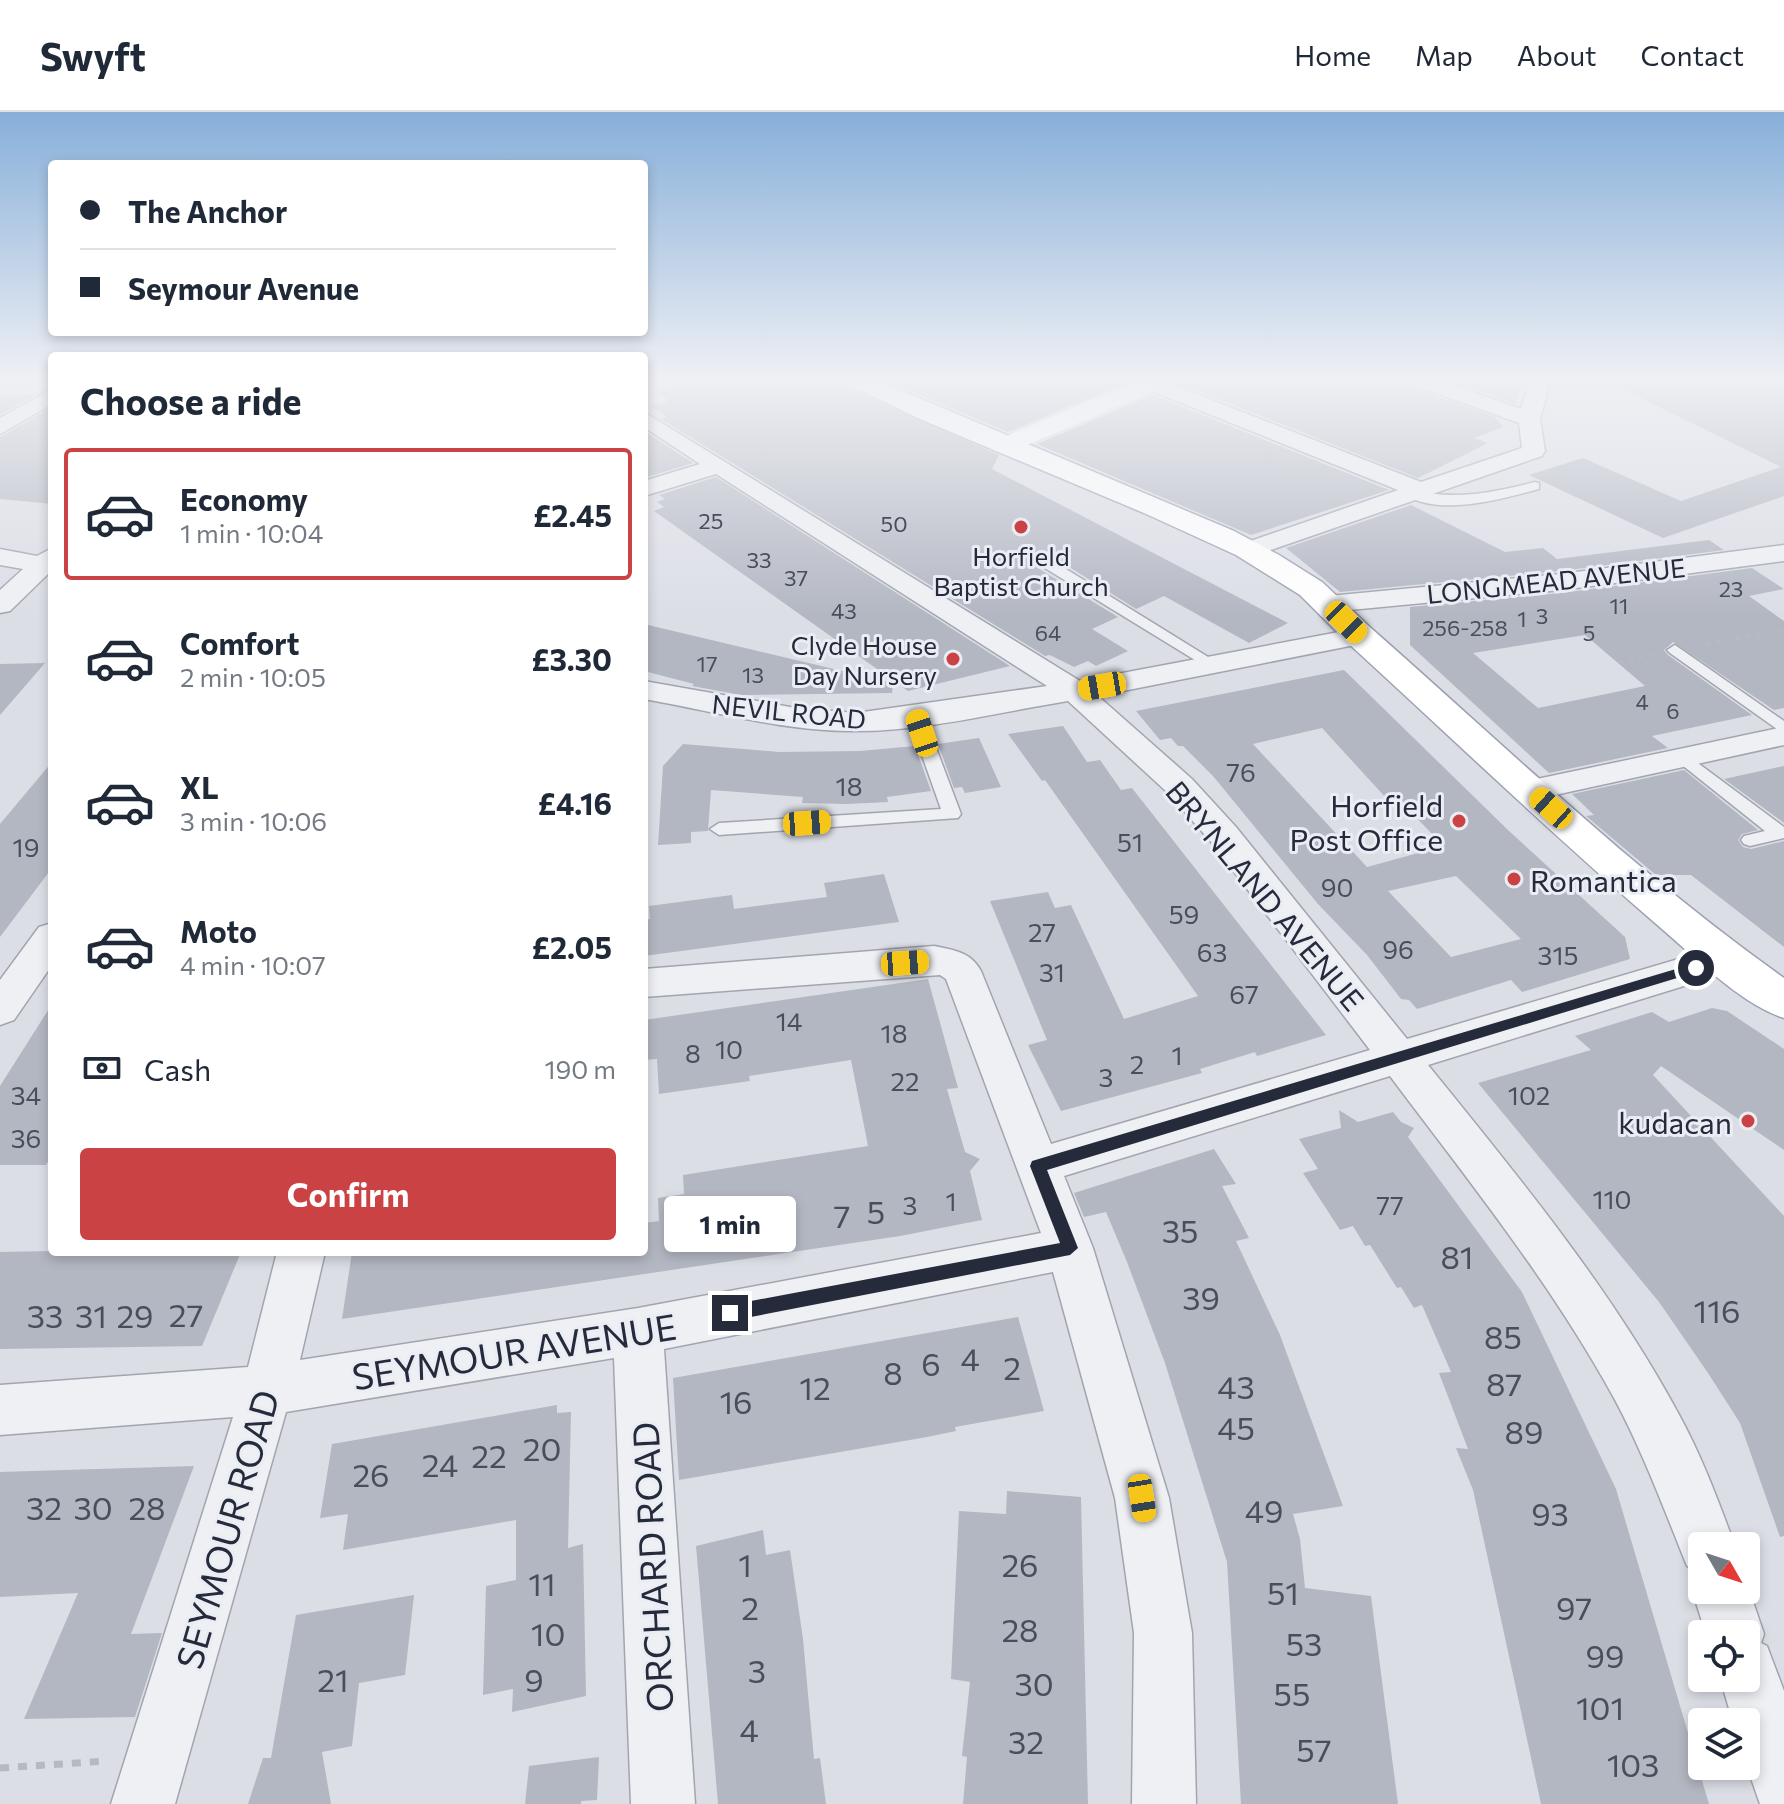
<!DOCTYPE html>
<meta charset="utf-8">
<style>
:root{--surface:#fff;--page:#f6f6f7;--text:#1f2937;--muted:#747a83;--line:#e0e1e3;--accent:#ca4243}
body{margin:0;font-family:Commissioner,sans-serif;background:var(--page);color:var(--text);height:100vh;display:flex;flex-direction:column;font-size:30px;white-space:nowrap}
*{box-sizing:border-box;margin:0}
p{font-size:26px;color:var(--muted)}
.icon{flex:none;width:44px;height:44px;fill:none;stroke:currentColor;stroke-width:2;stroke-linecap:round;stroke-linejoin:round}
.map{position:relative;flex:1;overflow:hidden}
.drawer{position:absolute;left:48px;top:240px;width:600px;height:904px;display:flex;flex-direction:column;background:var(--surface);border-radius:8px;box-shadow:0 4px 12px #0003}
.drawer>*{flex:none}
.guide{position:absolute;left:48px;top:48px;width:600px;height:176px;border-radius:8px;box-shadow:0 4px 12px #0003;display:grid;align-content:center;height:176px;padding:0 32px;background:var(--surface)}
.needle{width:52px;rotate:129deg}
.fabs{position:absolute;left:1688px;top:1420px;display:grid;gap:16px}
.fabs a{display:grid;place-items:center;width:72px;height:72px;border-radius:8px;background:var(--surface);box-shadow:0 4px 12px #0003;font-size:40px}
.end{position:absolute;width:36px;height:36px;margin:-18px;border:10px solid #262b3b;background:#fff;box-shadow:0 0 0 4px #fff}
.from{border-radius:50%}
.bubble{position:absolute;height:56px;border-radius:8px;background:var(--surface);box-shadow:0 4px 12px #0003;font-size:26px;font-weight:700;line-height:56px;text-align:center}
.car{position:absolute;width:24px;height:48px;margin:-24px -12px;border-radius:10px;box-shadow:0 0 6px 2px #0007;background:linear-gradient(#f5c518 24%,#345 0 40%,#f5c518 0 76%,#345 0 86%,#f5c518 0)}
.guide b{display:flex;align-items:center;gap:28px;height:76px;font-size:30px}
.guide b+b{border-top:2px solid var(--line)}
.guide i{width:20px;height:20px;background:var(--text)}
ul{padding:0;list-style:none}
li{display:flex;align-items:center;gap:24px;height:132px;margin:0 16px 12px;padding:0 16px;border:4px solid transparent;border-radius:8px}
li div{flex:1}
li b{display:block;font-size:30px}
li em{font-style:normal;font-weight:700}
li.on{border-color:var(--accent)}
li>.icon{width:72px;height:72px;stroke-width:1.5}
h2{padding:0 32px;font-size:36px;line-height:96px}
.pay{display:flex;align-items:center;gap:20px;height:88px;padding:0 32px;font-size:30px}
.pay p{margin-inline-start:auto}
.button{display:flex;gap:16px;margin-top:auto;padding:16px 32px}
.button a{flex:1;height:92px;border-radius:8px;background:var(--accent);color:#fff;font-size:32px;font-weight:700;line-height:92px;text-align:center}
header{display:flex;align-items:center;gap:48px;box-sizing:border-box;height:112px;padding:0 40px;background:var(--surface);border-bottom:2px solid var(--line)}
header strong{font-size:38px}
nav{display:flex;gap:44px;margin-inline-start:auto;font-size:28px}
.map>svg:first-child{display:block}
</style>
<header>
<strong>Swyft</strong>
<nav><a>Home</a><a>Map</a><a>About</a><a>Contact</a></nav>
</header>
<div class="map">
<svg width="1784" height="1692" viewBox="0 0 1784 1692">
<rect width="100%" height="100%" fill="#dcdee6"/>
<path fill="#b3b7c2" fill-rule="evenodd" d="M 705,267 L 841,267 L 846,275 L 999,343 L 992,357 L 1288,511 L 1249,531 L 1164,484 L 1136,497 L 1047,441 L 1035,441 L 1032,444 L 1033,453 L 1118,505 L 1092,517 L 1128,539 L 1096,554 L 1088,549 L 1074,555 L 1050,543 L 1045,544 L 661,307 L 667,305 L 650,294 L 669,289 L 658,280 Z
M 882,267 L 1126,267 L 1127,270 L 1008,320 Z
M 1176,267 L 1402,267 L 1407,274 L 1495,305 L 1503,315 L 1474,326 L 1488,331 L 1418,366 L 1175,270 Z
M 1446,267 L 1523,267 L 1516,292 Z
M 1602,267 L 1784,267 L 1784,384 L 1663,426 L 1529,363 L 1583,346 L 1681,389 L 1781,355 Z
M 0,283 L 35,283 L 0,303 Z
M 1153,283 L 1389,378 L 1251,423 L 1037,332 Z
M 52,295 L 52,392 L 0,387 L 0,325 Z
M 644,319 L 693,351 L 644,366 Z
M 716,365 L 1010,554 L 908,579 L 654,399 L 664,395 L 657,390 L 665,387 L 659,383 Z
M 1411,393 L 1505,440 L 1543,436 L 1557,447 L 1709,428 L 1724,438 L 1561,459 L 1340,480 L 1286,436 Z
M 1752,456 L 1784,477 L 1749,484 L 1784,509 L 1784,596 L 1774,598 L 1673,530 L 1664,538 L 1668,543 L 1752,603 L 1652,624 L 1668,636 L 1549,661 L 1410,533 L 1410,495 L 1561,481 ZM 1585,523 L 1645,574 L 1538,596 L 1473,541 Z
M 644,512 L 893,571 L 892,581 L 741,583 L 692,574 L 694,572 L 644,559 Z
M 45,551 L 0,603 L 0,552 Z
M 1344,558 L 1508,718 L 1625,825 L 1630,847 L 1522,880 L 1511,868 L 1417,897 L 1409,888 L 1401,887 L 1367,843 L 1318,792 L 1213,664 L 1183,634 L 1178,634 L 1171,626 L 1160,628 L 1136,599 ZM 1322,616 L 1386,686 L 1395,684 L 1444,734 L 1367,755 L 1253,632 ZM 1456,764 L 1521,827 L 1451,845 L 1388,779 Z
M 1063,614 L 1087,650 L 1100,648 L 1121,678 L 1132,676 L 1326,923 L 1257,944 L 1255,940 L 1200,957 L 1202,961 L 1061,999 L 1028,933 L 1047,928 L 990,789 L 1048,780 L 1055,796 L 1071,793 L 1124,907 L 1198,884 L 1045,668 L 1042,669 L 1008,622 Z
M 979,626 L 1001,675 L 965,681 L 962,675 L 954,676 L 938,632 Z
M 683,632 L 779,640 L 860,639 L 915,634 L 931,679 L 887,685 L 888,690 L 847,692 L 802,691 L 803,685 L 711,678 L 708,719 L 691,720 L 691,731 L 658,733 L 663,654 Z
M 52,650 L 52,756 L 0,825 L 0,712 Z
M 1784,654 L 1784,711 L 1724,667 Z
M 1684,658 L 1758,718 L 1742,722 L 1738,728 L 1743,735 L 1751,737 L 1784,729 L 1784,835 L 1691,763 L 1656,763 L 1586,704 L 1594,703 L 1572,682 Z
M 884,762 L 899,810 L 644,844 L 644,808 L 650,807 L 649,794 L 732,783 L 734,797 L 795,789 L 827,785 L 824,771 Z
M 928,867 L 958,976 L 947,977 L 965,1040 L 980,1047 L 970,1059 L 982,1108 L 900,1124 L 342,1207 L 352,1140 L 644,1140 L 644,1111 L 659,1109 L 658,1086 L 684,1082 L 683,1063 L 868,1034 L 851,948 L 749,964 L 750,969 L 659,982 L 657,947 L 644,948 L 644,908 Z
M 52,892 L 52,1043 L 46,1053 L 0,1053 L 0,974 Z
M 1712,896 L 1727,899 L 1784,937 L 1784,1038 L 1661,954 L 1653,963 L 1784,1104 L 1784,1424 L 1780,1425 L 1740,1311 L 1708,1261 L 1659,1190 L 1478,971 L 1591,938 L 1575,924 L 1652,900 L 1669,910 Z
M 1339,998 L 1358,1010 L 1393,1000 L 1401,1010 L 1414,1016 L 1408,1025 L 1522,1180 L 1616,1377 L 1709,1692 L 1541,1692 L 1473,1378 L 1456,1336 L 1468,1337 L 1439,1261 L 1451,1260 L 1422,1193 L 1414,1196 L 1401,1175 L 1397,1176 L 1370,1133 L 1365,1134 L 1353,1114 L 1340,1118 L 1303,1061 L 1318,1057 L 1299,1027 L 1341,1016 Z
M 1214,1037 L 1236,1072 L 1222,1074 L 1249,1126 L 1236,1129 L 1280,1223 L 1343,1394 L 1293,1402 L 1300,1427 L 1305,1476 L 1371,1484 L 1398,1692 L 1241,1692 L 1227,1450 L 1165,1251 L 1127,1150 L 1106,1100 L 1084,1105 L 1074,1081 Z
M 0,1140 L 52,1139 L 241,1140 L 202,1234 L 0,1237 Z
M 1018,1205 L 1044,1299 L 955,1315 L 956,1319 L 927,1325 L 679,1368 L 673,1266 Z
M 557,1293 L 557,1301 L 571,1300 L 568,1436 L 583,1432 L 586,1584 L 512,1600 L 513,1577 L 483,1583 L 486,1474 L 516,1468 L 516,1408 L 343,1438 L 348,1402 L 320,1406 L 332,1332 Z
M 194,1354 L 131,1522 L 162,1521 L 135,1605 L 24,1607 L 78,1481 L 0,1485 L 0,1360 Z
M 1007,1379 L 1081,1385 L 1088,1692 L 963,1692 L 967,1645 L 962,1644 L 970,1570 L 951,1567 L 959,1399 L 1006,1402 Z
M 763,1418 L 766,1443 L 790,1438 L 803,1527 L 814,1647 L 820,1646 L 826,1692 L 718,1692 L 696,1434 Z
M 414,1483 L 405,1563 L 359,1571 L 352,1634 L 322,1640 L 331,1692 L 248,1692 L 263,1646 L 271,1646 L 296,1503 Z
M 599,1645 L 597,1688 L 581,1689 L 581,1692 L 525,1692 L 529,1654 Z"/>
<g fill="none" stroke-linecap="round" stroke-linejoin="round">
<g stroke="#a2a5af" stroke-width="3">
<path id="lane" d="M 1535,370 L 1539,371 L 1539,377 C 1502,387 1436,406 1403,381 L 1409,377 C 1453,389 1491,381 1535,370 Z
M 1035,444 L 1045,444 L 1221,553 L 1218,556 L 1208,556 L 1035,450 Z
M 1675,533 L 1784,609 L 1784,622 L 1670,541 L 1667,538 Z
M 916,599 L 924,604 L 961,702 L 958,706 L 719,723 L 710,717 L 719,711 L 941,697 L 908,604 Z
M 1683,640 L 1784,715 L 1784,726 L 1750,734 L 1744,732 L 1741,728 L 1744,724 L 1765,719 L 1677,649 L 1675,645 Z"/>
</g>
<g stroke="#a2a5af" stroke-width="3">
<path id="street" d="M 1129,267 L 1158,267 L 1421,370 L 1522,336 L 1519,311 L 1408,271 L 1405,267 L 1436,267 L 1521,297 L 1531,267 L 1551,267 L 1540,307 L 1545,339 L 1542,344 L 1248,446 L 1239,443 L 1235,438 L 1239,433 L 1398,378 L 1132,271 Z
M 52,277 L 52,292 L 0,322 L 0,306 Z
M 644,300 L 1080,569 L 1360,516 L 1370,518 L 1374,524 L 1370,530 L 1360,532 L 1098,584 L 1192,667 L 1236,715 L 1407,927 L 1726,833 L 1739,837 L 1745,847 L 1739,857 L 1428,953 C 1517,1063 1609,1174 1677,1299 C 1701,1342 1718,1388 1735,1434 L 1702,1434 L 1702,1478 L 1746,1478 L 1746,1469 L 1764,1522 L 1761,1531 L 1767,1534 L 1784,1579 L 1784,1692 L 1760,1692 L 1746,1652 L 1746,1610 L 1733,1610 L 1720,1566 L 1746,1566 L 1746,1522 L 1706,1522 L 1692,1478 L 1700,1459 L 1687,1454 C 1664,1397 1643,1340 1614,1286 C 1551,1171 1468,1068 1390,964 L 1064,1064 L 1093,1136 L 1169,1386 L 1192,1521 L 1196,1692 L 1132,1692 L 1134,1521 L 1115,1386 L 1053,1160 L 664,1237 L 695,1692 L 631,1692 L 614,1246 L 286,1300 L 175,1692 L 111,1692 L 233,1305 L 0,1323 L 0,1273 L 248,1255 L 277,1140 L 325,1140 L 300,1248 L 638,1196 L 1041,1121 L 946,867 L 940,863 L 644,885 L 644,857 L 934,834 C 954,838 971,840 981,859 L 1051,1032 L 1370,938 L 1212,731 L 1168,681 L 1068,589 C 999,600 926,619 856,619 C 786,620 713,599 644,587 L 644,569 L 796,596 L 856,601 L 1047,574 L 716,362 L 644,384 L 644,369 L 700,352 L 644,315 Z
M 1784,433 L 1784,449 L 1561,478 L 1329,500 L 1319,498 L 1315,492 L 1319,486 L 1329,484 L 1561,462 Z
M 52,436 L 52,462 L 49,461 L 10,499 L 0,501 L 0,478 L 23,457 L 0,453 L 0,437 L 37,444 Z
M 1784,615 L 1784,633 L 1532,688 L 1520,685 L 1516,678 L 1520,671 L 1532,668 Z
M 52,811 L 52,853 L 14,908 L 0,913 L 0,868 L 39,815 Z"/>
</g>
<g stroke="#9ca1b1" stroke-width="3">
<path id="primary" d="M 844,267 L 874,267 L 1234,419 L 1279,443 L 1322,470 L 1372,517 C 1506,635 1637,762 1784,866 L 1784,906 C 1742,893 1696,846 1662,817 C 1555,725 1453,627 1348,531 L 1300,483 L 1236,443 L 1144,401 L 920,307 L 847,272 Z"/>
</g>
<path stroke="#b6b9c0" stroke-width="3" stroke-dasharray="4 4" stroke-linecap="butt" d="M 1009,267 L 1049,285"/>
<path stroke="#b6b9c0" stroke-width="4" stroke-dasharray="5 5" stroke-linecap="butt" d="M 1706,532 L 1784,518
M 1619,550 L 1653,543"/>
<path stroke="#b6b9c0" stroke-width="7" stroke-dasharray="9 9" stroke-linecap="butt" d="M 0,1656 L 107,1649"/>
<use href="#lane" fill="#eef0f4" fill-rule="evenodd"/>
<use href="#street" fill="#eef0f4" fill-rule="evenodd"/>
<path fill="#fff" fill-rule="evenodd" d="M 1141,267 L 1173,267 L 1170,272 L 1013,339 L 995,339 L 991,334 L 995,329 Z"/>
<use href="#primary" fill="#fff" fill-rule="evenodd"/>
</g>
<linearGradient id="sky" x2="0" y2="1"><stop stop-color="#87afda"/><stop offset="0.53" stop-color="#eff0f4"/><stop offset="1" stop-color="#eff0f4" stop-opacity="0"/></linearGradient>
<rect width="1784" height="504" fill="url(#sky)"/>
<path fill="#262b3b" d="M 1696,851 L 1700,853 L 1700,859 L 1047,1058 L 1078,1136 L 1070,1143 L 730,1209 L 722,1201 L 730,1193 L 1060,1131 L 1030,1054 L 1032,1049 Z"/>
<g fill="#ca4243" stroke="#ebedf4" stroke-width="3">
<circle cx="1021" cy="415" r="8"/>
<circle cx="953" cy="547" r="8"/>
<circle cx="1459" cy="709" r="8"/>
<circle cx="1514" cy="767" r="8"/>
<circle cx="1748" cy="1009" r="8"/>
</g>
<g text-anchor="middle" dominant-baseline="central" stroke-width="6" stroke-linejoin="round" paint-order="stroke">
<g font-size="22" fill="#494e5d">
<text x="711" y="408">25</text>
<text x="894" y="411">50</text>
<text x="759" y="447">33</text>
<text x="796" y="465">37</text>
<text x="1731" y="476">23</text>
<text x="1619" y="493">11</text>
<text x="844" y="498">43</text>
<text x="1542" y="503">3</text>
<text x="1522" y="506">1</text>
<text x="1465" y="515">256-258</text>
<text x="1048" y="520">64</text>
<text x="1589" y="520">5</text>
<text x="707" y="551">17</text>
<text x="753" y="562">13</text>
<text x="1642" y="589">4</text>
<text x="1673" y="598">6</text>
</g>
<g font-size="26" fill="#262b3b" stroke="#ebedf4">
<text x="1021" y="443">Horfield<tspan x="1021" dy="30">Baptist Church</tspan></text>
<text x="937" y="532" text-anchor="end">Clyde House<tspan x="937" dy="30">Day Nursery</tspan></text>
</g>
<g font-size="26" fill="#262b3b" stroke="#ebedf4">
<text transform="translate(1556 468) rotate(-6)">LONGMEAD AVENUE</text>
<text transform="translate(789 599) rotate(6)">NEVIL ROAD</text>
</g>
<g font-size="26" fill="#494e5d">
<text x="1241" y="659">76</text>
<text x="849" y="673">18</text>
<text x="1130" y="729">51</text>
<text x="26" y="734">19</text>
<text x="1337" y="774">90</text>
<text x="1184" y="801">59</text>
<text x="1042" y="819">27</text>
<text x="1398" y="836">96</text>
<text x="1212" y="839">63</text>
<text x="1558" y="842">315</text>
<text x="1052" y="859">31</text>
<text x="1244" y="881">67</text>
<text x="789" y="908">14</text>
<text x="894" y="920">18</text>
<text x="729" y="936">10</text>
<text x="693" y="940">8</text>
<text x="1177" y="942">1</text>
<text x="1137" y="951">2</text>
<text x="1106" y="964">3</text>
<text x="905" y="968">22</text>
<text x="26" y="982">34</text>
<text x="1529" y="982">102</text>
<text x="26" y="1025">36</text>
<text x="1612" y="1086">110</text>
<text x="951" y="1088">1</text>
<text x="910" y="1092">3</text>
<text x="1390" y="1092">77</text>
</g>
<g font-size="30" fill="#262b3b" stroke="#ebedf4" text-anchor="end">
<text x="1443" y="692">Horfield<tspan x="1443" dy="34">Post Office</tspan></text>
<text x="1530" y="767" text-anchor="start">Romantica</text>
<text x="1732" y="1009">kudacan</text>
</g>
<g font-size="30" fill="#262b3b" stroke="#ebedf4">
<text transform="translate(1266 783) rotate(50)">BRYNLAND AVENUE</text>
</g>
<g font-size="32" fill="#494e5d">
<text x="876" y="1099">5</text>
<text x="842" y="1103">7</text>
<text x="1180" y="1118">35</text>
<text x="1457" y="1144">81</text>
<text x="1201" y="1185">39</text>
<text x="1717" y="1198">116</text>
<text x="186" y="1202">27</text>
<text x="45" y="1203">33</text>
<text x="91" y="1203">31</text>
<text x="135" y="1203">29</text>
<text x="1503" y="1224">85</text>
<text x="970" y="1246">4</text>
<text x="931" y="1251">6</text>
<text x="1012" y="1255">2</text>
<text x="893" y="1260">8</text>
<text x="1504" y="1271">87</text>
<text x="1236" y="1274">43</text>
<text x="815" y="1275">12</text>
<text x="736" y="1289">16</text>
<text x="1236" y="1315">45</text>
<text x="1524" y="1319">89</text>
<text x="542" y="1336">20</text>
<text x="489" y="1343">22</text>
<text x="440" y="1352">24</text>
<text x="371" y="1362">26</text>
<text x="44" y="1395">32</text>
<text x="93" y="1395">30</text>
<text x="147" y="1395">28</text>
<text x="1264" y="1398">49</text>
<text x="1550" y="1401">93</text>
<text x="745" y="1452">1</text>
<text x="1020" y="1452">26</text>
<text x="542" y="1471">11</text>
<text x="1283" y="1480">51</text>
<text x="750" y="1495">2</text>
<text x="1574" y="1495">97</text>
<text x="1020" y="1517">28</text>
<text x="548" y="1521">10</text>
<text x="1304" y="1531">53</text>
<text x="1605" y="1543">99</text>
<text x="757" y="1558">3</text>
<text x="333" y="1567">21</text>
<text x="534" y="1567">9</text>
<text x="1034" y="1571">30</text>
<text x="1292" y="1581">55</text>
<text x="1600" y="1595">101</text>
<text x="749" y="1617">4</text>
<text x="1026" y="1629">32</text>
<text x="1314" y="1637">57</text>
<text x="1633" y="1652">103</text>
</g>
<g font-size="36" fill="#262b3b" stroke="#ebedf4">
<text transform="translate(514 1238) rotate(-9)">SEYMOUR AVENUE</text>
<text transform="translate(226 1417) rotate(-74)">SEYMOUR ROAD</text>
<text transform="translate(651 1455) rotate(-93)">ORCHARD ROAD</text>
</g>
</g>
</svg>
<div class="fabs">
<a><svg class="needle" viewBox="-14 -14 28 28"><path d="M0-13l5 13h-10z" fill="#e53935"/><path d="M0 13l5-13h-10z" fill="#747a83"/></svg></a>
<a><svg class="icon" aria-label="locate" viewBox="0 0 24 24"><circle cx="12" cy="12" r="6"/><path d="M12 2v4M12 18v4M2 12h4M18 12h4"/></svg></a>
<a><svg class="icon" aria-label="layers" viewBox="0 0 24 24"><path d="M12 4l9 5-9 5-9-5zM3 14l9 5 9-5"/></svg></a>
</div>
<i class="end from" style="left:1696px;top:856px"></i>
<i class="end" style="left:730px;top:1201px"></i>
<div class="bubble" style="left:664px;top:1084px;width:132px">1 min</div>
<i class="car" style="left:1346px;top:510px;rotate:135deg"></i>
<i class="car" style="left:1102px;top:574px;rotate:260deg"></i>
<i class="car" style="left:922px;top:621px;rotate:342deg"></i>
<i class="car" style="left:1551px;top:696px;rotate:312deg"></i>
<i class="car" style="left:807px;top:711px;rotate:86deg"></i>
<i class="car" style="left:905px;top:851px;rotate:86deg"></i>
<i class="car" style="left:1142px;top:1386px;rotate:171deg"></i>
<div class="guide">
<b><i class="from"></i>The Anchor</b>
<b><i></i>Seymour Avenue</b>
</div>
<section class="drawer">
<h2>Choose a ride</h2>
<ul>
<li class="on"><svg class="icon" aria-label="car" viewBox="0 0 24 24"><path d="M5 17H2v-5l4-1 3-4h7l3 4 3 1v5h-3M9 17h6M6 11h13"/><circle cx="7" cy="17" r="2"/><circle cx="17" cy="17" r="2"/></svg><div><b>Economy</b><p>1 min · 10:04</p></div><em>£2.45</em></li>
<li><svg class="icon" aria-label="car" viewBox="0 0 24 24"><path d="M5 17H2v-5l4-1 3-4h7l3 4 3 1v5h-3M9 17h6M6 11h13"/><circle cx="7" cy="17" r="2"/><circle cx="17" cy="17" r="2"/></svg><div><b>Comfort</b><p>2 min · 10:05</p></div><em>£3.30</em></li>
<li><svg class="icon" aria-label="car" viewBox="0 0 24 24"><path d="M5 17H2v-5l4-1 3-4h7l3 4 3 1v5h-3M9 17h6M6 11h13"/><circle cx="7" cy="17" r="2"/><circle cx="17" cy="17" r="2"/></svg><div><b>XL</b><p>3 min · 10:06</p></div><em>£4.16</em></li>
<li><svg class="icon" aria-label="car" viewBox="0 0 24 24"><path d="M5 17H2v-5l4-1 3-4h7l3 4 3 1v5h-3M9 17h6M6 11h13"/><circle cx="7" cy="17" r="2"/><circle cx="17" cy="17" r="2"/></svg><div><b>Moto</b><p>4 min · 10:07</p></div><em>£2.05</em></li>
</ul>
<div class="pay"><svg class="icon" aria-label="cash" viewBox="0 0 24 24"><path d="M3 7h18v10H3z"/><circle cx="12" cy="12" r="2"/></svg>Cash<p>190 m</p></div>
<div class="button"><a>Confirm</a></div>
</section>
</div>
